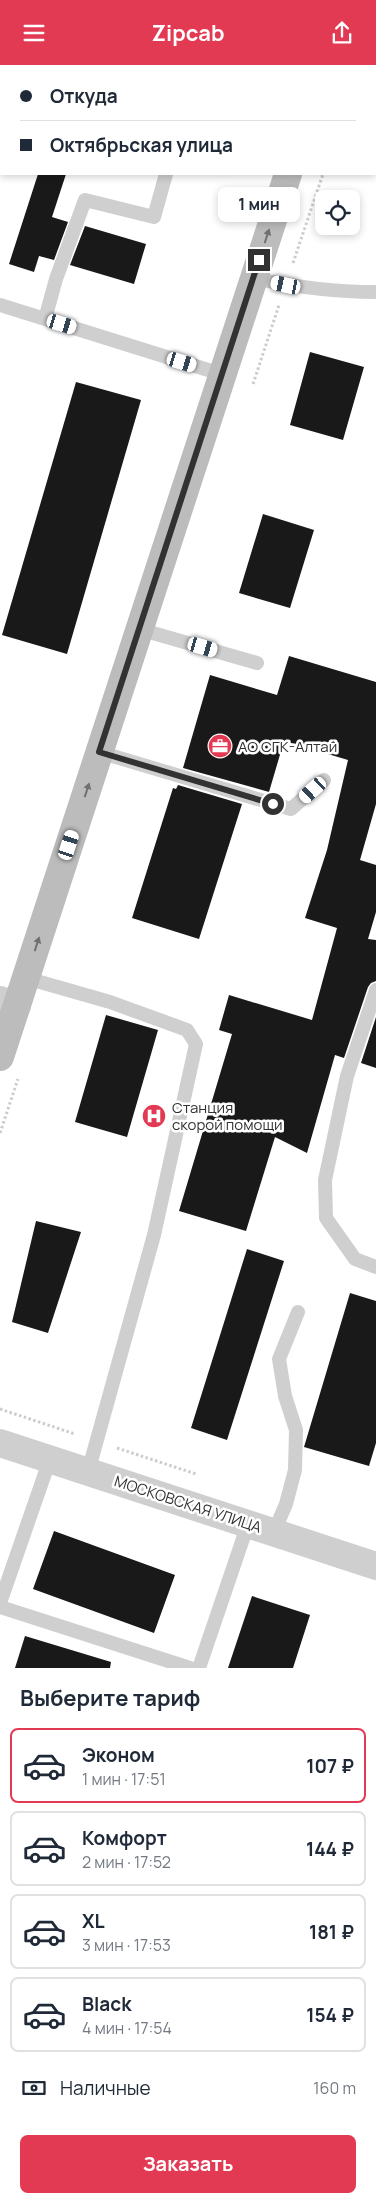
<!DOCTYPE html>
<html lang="ru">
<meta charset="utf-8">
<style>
:root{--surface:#fff;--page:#f6f6f7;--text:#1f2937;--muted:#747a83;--line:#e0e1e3;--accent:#e33a53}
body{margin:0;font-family:Manrope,sans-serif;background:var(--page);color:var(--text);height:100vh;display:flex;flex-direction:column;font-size:19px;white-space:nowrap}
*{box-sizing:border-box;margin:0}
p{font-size:16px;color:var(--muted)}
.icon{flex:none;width:28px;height:28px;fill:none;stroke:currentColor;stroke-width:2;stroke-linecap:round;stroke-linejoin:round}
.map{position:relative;height:1603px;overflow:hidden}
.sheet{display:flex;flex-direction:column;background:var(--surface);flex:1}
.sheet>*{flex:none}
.top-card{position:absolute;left:0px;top:0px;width:376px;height:110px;box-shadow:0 2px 8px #0003;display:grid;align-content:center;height:110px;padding:0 20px;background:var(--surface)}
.tools{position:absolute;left:315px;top:125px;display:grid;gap:10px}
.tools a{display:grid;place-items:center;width:45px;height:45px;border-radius:8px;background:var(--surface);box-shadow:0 2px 8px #0003;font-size:25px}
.end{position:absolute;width:22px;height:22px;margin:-11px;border:6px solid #323232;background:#fff;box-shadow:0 0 0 2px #fff}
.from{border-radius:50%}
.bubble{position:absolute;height:35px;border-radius:8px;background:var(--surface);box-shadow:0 2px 8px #0003;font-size:16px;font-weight:700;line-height:35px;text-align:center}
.car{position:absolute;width:15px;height:30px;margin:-15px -8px;border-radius:6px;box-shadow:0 0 4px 1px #0007;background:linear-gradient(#fff 24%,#345 0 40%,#fff 0 76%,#345 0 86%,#fff 0)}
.top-card b{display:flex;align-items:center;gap:18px;height:48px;font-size:19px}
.top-card b+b{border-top:1px solid var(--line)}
.top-card i{width:12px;height:12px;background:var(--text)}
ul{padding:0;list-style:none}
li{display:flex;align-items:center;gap:15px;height:75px;margin:0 10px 8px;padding:0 10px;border:2px solid var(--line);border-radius:8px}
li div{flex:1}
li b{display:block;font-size:19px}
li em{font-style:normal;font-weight:700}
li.selected{border-color:var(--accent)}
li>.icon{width:45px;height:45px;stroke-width:1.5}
h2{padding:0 20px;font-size:22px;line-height:60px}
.pay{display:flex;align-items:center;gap:12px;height:55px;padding:0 20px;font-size:19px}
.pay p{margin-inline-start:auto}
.action{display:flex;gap:10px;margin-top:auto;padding:10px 20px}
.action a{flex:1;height:58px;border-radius:8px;background:var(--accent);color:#fff;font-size:20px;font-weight:700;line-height:58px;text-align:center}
header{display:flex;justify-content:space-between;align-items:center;height:65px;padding:0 20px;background:var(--accent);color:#fff;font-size:22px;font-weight:700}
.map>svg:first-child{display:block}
</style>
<header><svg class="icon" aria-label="menu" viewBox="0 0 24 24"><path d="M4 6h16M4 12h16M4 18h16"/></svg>Zipcab<svg class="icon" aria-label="share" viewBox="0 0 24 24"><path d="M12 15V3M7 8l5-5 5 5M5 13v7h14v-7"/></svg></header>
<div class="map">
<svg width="376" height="1603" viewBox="0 0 376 1603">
<rect width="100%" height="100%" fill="#fff"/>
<path fill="#191919" d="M 38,109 L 66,109 L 52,152 L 68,157 L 54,195 L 39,191 L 34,207 L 9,199 Z
M 85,161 L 146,179 L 134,219 L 70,200 Z
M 310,287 L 364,302 L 343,375 L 290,360 Z
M 76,317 L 141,335 L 67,589 L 2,570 Z
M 263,449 L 314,465 L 290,543 L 239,528 Z
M 289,591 L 376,617 L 376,739 L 360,795 L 376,800 L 376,847 L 368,874 L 376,875 L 376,916 L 371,918 L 368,922 L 344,993 L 335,990 L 307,1088 L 275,1072 L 246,1166 L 179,1146 L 232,969 L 219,965 L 229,930 L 312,955 L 337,863 L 305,853 L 327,785 L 348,695 L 284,676 L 269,727 L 183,703 L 210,610 L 277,630 Z
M 178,720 L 242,739 L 199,874 L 132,853 L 173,723 L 176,724 Z
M 106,950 L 158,965 L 127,1072 L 75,1057 Z
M 376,952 L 376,1003 L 361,998 Z
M 36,1156 L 81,1167 L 48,1268 L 12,1257 Z
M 247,1184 L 284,1196 L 227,1375 L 191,1363 Z
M 350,1228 L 376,1236 L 376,1378 L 369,1401 L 304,1382 Z
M 54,1466 L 175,1510 L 154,1568 L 33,1524 Z
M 252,1531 L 310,1550 L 293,1603 L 228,1603 Z
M 25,1571 L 111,1597 L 110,1603 L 15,1603 Z"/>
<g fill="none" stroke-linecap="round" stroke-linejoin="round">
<path stroke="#ccc" stroke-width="3" stroke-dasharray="2.5 2.5" stroke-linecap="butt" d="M 360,1 L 360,0
M 293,198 L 323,109
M 253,319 L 279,240
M 0,1068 L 18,1014
M 0,1344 L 75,1369
M 117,1383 L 196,1409"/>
<path stroke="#cfcfcf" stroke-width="14" d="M 198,1 L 199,0
M 0,103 L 1,100
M 253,213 C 295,222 334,227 376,227
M 0,240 L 221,309
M 45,254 L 56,214 L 85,135 L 154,152 L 166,109
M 139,564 L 257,598
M 99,687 L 291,744 L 324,715
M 26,913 L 110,937 L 187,965 L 196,979 L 154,1170 L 88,1407
M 376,925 L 347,1011 L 325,1115 L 326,1153 L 355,1194 L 376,1202
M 274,1467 L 286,1439 L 295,1405 L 296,1365 L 285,1331 L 279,1294 L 298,1247
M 0,1538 L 50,1394
M 0,1542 L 190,1603
M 199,1603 L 248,1459"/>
<path stroke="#cfcfcf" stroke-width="28" d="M 0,935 L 17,941
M 0,1378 L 376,1501"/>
<path stroke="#bcbcbc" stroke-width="28" d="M 324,1 L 324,0
M 0,992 L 288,109"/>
</g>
<defs><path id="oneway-solid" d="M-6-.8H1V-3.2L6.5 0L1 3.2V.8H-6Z" transform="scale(1.25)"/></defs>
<g fill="#707070">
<use href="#oneway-solid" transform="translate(267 171) rotate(-72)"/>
<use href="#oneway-solid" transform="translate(87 725) rotate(-72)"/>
<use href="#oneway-solid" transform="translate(37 879) rotate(-72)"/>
</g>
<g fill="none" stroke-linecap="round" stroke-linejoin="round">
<path stroke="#323232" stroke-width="6" d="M 259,195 L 99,687 L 273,739"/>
</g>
<defs>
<g id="office-disc" transform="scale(1.25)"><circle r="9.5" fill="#e33a53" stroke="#fff"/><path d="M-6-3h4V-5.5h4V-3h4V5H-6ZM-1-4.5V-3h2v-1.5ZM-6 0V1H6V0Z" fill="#fff"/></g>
<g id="hospital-disc" transform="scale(1.25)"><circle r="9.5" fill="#e33a53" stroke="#fff"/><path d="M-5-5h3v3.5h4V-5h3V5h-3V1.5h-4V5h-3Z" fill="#fff"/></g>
</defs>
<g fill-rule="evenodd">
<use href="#office-disc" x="220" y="681"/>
<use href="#hospital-disc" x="154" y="1051"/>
</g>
<g text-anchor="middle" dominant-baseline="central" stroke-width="5" stroke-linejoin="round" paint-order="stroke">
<g font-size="15" fill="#323232" stroke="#fff" text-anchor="start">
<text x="238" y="681">АО СГК-Алтай</text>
<text x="172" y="1042">Станция<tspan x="172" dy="17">скорой помощи</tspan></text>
</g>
<g font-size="15" fill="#323232" stroke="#fff">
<text transform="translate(188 1439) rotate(18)">МОСКОВСКАЯ УЛИЦА</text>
</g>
</g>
</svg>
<div class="tools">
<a><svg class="icon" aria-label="locate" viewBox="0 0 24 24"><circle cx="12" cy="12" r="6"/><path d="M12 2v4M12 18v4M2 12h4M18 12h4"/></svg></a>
</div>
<i class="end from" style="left:273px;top:739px"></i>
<i class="end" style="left:259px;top:195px"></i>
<div class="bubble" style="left:218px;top:122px;width:82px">1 мин</div>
<i class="car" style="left:286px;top:220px;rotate:282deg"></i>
<i class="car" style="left:62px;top:259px;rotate:107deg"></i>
<i class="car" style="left:182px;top:297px;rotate:107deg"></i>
<i class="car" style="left:203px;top:582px;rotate:106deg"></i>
<i class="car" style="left:313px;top:725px;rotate:228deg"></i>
<i class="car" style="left:69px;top:780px;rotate:18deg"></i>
<div class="top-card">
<b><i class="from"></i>Откуда</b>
<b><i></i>Октябрьская улица</b>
</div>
</div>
<section class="sheet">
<h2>Выберите тариф</h2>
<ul>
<li class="selected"><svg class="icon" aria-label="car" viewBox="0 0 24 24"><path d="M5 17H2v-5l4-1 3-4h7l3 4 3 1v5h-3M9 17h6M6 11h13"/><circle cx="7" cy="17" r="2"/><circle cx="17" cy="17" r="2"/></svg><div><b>Эконом</b><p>1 мин · 17:51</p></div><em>107 ₽</em></li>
<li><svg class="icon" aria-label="car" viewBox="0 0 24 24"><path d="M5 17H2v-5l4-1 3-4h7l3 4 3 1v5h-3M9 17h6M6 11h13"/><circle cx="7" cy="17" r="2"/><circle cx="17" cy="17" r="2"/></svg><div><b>Комфорт</b><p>2 мин · 17:52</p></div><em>144 ₽</em></li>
<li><svg class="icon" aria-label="car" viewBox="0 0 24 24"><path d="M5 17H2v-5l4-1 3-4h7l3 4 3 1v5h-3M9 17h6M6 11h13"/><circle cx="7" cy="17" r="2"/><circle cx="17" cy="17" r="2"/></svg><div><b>XL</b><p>3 мин · 17:53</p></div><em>181 ₽</em></li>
<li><svg class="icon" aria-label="car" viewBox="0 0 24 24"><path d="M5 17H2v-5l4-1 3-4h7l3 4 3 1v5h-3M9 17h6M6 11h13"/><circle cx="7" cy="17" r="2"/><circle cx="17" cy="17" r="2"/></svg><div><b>Black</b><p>4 мин · 17:54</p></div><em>154 ₽</em></li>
</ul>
<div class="pay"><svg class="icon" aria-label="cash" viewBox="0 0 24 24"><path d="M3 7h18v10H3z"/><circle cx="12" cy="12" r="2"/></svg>Наличные<p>160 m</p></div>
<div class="action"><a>Заказать</a></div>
</section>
